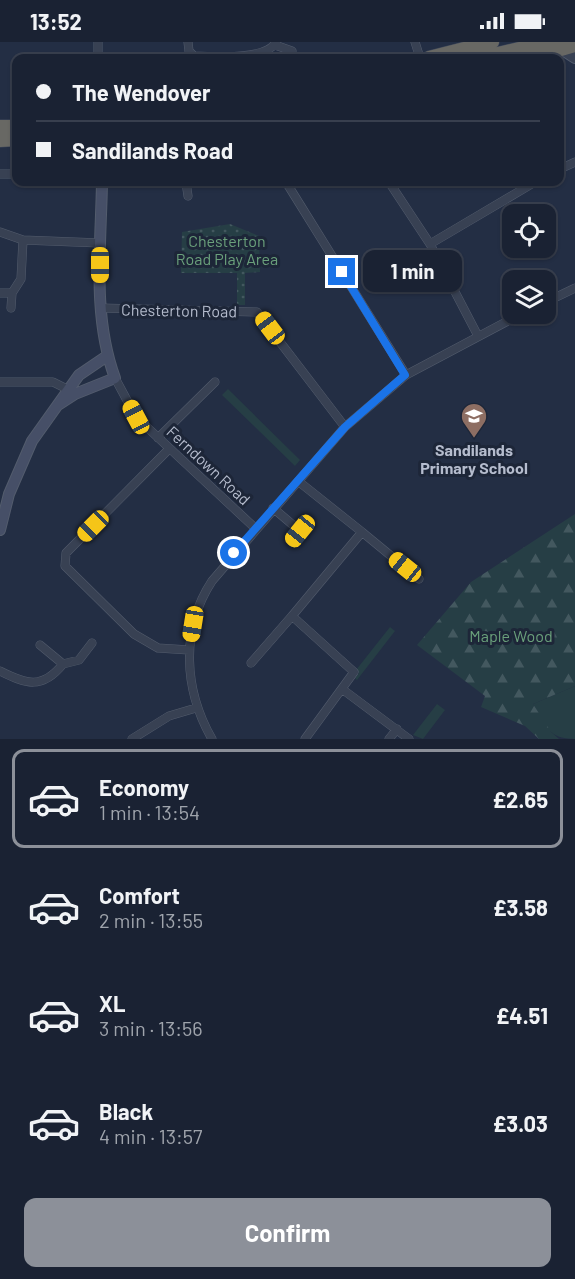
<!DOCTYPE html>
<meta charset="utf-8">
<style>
:root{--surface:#1a2233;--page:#232a3b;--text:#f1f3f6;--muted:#9fa4ac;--line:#383f4e;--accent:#8c9099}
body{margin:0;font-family:Barlow,sans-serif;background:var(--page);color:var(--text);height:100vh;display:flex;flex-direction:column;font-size:22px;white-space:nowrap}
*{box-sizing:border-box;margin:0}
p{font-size:20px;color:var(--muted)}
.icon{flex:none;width:33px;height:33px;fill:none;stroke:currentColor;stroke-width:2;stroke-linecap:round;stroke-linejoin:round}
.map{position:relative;height:697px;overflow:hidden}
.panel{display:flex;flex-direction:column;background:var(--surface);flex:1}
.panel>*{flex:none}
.banner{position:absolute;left:12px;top:12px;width:552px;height:132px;border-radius:12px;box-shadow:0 2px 4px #0004,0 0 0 2px var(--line);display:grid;align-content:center;height:132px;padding:0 24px;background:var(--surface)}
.controls{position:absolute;left:502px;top:162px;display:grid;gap:12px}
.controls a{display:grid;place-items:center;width:54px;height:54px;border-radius:12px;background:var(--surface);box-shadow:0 2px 4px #0004,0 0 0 2px var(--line);font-size:30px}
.end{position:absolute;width:27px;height:27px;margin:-14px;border:8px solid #1a73e8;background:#fff;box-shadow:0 0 0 3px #fff}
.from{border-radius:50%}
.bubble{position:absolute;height:42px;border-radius:12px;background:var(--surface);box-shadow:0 2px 4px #0004,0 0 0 2px var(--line);font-size:20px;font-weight:700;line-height:42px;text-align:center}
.car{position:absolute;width:18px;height:36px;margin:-18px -9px;border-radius:8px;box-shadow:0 0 4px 2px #0007;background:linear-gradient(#f5c518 24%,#345 0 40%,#f5c518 0 76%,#345 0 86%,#f5c518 0)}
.banner b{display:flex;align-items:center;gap:21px;height:57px;font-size:22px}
.banner b+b{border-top:2px solid var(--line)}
.banner i{width:15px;height:15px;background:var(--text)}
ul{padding:10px 0 0;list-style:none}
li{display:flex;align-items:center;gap:18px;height:99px;margin:0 12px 9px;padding:0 12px;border:3px solid transparent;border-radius:12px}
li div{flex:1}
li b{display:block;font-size:22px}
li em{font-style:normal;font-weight:700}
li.current{border-color:var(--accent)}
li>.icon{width:54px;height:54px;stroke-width:1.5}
.button{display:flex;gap:12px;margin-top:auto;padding:12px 24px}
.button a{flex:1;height:69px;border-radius:12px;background:var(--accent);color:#fff;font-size:24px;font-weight:700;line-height:69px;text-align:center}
.status{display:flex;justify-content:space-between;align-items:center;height:42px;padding:0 30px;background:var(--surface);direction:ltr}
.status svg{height:16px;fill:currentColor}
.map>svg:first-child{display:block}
</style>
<div class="status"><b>13:52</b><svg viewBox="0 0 49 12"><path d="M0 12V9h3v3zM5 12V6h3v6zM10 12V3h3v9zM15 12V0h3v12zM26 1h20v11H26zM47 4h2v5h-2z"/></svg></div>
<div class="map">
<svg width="575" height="697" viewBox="0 0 575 697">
<defs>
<pattern id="forest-firs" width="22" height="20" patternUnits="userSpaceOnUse" patternTransform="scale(1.5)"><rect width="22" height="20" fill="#263e45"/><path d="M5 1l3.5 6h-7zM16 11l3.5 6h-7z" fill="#43585f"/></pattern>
<pattern id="park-dots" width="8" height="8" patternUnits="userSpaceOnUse" patternTransform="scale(1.5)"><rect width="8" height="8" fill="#263e45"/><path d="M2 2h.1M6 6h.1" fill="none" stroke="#43585f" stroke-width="1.8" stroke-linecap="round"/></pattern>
</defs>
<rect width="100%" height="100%" fill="#232e44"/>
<path fill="#263e45" d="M 228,347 L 300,418 L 295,424 L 222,353 Z
M 390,585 L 395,589 L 357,638 L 355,636 L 359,631 L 356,628 Z
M 575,644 L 575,697 C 547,697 546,683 533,662 Z
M 437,662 L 445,668 L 423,697 L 413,693 Z"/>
<path fill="url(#forest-firs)" d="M 575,472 L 575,644 L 533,662 L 551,690 L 559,697 L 539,697 L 525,684 L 481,665 L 485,654 L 417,603 L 471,540 Z"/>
<path fill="url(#park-dots)" d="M 230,182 L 259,194 L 260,230 L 245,231 L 245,263 L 237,263 L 237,231 L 181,231 L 182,190 Z"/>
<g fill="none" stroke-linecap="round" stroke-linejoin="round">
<g stroke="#535c6d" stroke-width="9">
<path id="minor" d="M 188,0 L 189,9 L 194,14 C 212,15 267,18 276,0
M 415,0 L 420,16
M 275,3 L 292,9
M 98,16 L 98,0
M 560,127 L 575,120
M 0,132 L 16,132
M 186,140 L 188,154
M 286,140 L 406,333
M 389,140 L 430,202 L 477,292
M 0,190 L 23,198 L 100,201
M 430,202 L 535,140
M 0,251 L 12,251
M 546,260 L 575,246
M 11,266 L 12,251 L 21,237 L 23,198
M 100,266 L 257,270 L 345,385
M 115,336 L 136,375 L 255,486
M 0,340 L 53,340 L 71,349
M 158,396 L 215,340
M 169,407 L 66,511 L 65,524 L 134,592 L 158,606 L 189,608
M 298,439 L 362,490 L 292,574 L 354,630 L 305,697
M 273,466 L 300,489 L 292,500
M 362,490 L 419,537
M 40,603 L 63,622 L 79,618 L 92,601
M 251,621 L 292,574
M 0,629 C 26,642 42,648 63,622
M 342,647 L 409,697
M 132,697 L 169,674 L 196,666
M 212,697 C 184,648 180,588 212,539 L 345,385 L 406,333 L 521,272
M 389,697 L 397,687"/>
</g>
<g stroke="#535c6d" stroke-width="12">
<path id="tertiary" d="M 561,7 L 575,16"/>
</g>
<g stroke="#535c6d" stroke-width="12">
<path id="secondary" d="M 58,363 L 75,352 L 115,336 C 92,274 101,204 102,140
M 0,488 L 9,452 L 32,399 L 79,333 L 107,314"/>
</g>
<g stroke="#40495a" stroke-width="15">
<path id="trunk" d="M 547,0 L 561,7 L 575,3
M 429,16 L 492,0
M 481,16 L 524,6 L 552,4
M 0,85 L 16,85
M 0,98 L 16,97"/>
</g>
<use href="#minor" stroke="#384153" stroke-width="8"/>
<use href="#tertiary" stroke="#384153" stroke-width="10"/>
<use href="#secondary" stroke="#464f67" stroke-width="10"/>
<use href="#trunk" stroke="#686864" stroke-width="14"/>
</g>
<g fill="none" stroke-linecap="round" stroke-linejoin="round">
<path stroke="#1a73e8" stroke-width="8" d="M 234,511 L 345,385 L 405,333 L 342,230"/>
</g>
<defs>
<g id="school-pin" transform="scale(1.35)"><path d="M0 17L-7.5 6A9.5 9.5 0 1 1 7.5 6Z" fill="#8d6e63" stroke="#1d2638"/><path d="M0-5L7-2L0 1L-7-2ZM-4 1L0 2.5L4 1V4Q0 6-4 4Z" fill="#fff"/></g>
</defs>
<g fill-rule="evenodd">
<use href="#school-pin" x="474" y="374"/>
</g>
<g text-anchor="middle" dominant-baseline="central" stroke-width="6" stroke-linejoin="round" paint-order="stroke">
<g font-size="16" fill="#6aa07b" stroke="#1d2638">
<text x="227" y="198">Chesterton<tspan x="227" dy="18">Road Play Area</tspan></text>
<text x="511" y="593">Maple Wood</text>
</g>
<g font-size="16" fill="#b5bccd" stroke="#1d2638">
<text transform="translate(179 268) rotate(1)">Chesterton Road</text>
<text transform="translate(209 423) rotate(43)">Ferndown Road</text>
</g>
<g font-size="16" font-weight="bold" fill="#b5bccd" stroke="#1d2638">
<text x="474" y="407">Sandilands<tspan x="474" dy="18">Primary School</tspan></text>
</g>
</g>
</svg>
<div class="controls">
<a><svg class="icon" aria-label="locate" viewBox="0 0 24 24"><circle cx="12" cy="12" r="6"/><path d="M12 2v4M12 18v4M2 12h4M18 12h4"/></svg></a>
<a><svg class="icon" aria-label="layers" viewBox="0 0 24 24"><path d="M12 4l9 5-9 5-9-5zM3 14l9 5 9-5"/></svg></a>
</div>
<i class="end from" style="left:234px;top:511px"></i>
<i class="end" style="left:342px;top:230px"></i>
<div class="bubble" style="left:363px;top:208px;width:99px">1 min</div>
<i class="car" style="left:100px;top:223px;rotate:180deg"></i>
<i class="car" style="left:270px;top:286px;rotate:323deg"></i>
<i class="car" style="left:136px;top:375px;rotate:332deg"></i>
<i class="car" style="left:93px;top:484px;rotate:225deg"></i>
<i class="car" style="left:300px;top:489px;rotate:219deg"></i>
<i class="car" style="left:405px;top:525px;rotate:309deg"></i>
<i class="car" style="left:193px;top:582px;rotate:189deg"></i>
<div class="banner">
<b><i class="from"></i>The Wendover</b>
<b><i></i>Sandilands Road</b>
</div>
</div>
<section class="panel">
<ul>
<li class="current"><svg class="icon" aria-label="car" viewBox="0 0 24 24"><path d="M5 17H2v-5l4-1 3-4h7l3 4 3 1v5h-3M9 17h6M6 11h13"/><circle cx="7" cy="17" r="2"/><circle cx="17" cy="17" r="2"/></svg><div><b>Economy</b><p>1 min · 13:54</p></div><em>£2.65</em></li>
<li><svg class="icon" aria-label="car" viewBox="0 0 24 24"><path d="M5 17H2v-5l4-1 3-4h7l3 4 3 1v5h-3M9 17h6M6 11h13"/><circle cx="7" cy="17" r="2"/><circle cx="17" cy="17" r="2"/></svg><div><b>Comfort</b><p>2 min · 13:55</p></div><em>£3.58</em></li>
<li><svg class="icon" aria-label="car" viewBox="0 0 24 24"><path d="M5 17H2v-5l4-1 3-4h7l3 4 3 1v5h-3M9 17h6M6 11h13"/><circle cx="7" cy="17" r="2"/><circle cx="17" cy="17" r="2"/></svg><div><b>XL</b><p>3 min · 13:56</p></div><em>£4.51</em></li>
<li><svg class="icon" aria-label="car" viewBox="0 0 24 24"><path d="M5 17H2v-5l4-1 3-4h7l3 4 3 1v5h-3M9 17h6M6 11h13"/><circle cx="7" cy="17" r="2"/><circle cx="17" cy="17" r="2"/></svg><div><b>Black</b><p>4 min · 13:57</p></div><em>£3.03</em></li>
</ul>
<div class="button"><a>Confirm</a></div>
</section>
